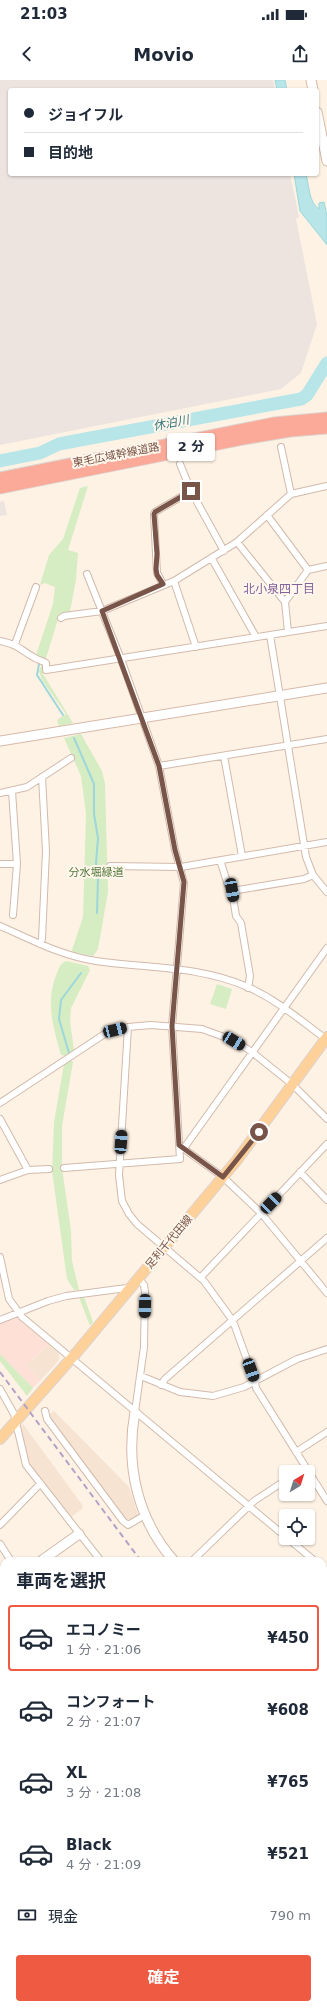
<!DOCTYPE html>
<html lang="ja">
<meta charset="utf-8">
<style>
:root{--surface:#fff;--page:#f2f2f3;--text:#1f2937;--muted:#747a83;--line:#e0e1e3;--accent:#ee5a42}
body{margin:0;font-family:"DejaVu Sans","Noto Sans JP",sans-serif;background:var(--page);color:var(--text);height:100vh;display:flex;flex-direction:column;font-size:15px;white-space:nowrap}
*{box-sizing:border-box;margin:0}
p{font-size:13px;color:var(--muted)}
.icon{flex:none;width:22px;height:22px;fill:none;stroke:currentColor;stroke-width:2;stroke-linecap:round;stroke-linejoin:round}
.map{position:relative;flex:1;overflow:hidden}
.details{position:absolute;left:0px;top:1477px;width:327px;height:452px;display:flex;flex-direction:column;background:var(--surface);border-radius:12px 12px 0 0;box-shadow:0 1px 3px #0004}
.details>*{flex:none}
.hud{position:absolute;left:8px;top:8px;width:311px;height:88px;border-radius:4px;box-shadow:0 1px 3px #0004;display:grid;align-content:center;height:88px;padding:0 16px;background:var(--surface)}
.needle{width:26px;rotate:38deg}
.buttons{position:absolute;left:279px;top:1385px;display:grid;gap:8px}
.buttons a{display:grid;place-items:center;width:36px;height:36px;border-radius:4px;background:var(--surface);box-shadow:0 1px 3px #0004;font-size:20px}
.end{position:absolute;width:18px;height:18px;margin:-9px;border:5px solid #785548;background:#fff;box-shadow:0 0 0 2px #fff}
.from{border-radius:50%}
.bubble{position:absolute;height:28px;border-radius:4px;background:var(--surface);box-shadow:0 1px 3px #0004;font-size:13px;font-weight:700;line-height:28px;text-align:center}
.car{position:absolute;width:12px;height:24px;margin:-12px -6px;border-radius:5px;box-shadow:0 0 3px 1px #0007;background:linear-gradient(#222 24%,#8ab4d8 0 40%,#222 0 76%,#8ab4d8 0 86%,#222 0)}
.hud b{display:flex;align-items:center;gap:14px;height:38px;font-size:15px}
.hud b+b{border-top:1px solid var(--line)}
.hud i{width:10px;height:10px;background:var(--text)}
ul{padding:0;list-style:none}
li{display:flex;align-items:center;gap:12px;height:66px;margin:0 8px 6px;padding:0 8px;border:2px solid transparent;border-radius:4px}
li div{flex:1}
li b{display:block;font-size:15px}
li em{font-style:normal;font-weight:700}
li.selected{border-color:var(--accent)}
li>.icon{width:36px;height:36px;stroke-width:1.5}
h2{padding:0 16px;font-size:18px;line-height:48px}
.pay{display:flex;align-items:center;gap:10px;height:44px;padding:0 16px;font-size:15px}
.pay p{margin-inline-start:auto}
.action{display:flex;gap:8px;margin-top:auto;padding:8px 16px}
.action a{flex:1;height:46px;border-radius:4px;background:var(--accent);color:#fff;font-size:16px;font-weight:700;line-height:46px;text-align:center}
.status{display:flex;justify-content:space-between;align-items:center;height:28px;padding:0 20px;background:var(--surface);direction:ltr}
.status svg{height:11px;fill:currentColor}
header{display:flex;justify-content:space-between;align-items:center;height:52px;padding:0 16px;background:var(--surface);font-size:18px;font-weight:700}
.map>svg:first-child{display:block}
</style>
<div class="status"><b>21:03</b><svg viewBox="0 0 49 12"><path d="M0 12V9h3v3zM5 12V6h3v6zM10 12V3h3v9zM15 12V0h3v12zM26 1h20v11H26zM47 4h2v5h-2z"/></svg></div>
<header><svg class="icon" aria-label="back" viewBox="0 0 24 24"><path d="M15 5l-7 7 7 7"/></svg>Movio<svg class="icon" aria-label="share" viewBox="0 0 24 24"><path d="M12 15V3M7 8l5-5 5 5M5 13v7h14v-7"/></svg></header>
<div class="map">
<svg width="327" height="1929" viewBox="0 0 327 1929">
<rect width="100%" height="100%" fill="#fef2e4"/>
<path fill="#f6e3d2" d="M 48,1264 L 59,1274 L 59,1280 L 40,1301 L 25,1284 L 32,1280 Z
M 54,1331 L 129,1407 L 138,1435 L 131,1440 L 125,1439 L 49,1338 L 50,1334 Z
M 23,1344 L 83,1426 L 82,1429 L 70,1438 L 28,1383 L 21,1346 Z"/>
<path fill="#fee0d7" d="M 17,1238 L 48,1264 L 32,1280 L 25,1284 L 40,1301 L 33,1308 L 0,1274 L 0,1244 Z"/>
<path fill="#ede4df" d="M 0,0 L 273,0 L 275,10 L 10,10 L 10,94 L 290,94 L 299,137 L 296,139 L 317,244 L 301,293 L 281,309 L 0,365 Z
M 4,421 L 7,435 L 0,436 L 0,422 Z"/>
<path fill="#d6ecc2" d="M 88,406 L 68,470 L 78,473 L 76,499 L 70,532 L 59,536 L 46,578 L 42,579 L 36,575 L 53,524 L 55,507 L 45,503 L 40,505 L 49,475 L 63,459 L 80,408 Z
M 42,584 L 44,586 L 43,594 L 73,643 L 59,646 L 57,640 L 66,634 L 42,600 L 39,591 Z
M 81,654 L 102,691 L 105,704 L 108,812 L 98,869 L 93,876 L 73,872 L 72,870 L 83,837 L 86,734 L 81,696 L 64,658 Z
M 66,881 L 88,886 L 90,890 L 71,928 L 70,941 L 74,970 L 66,976 L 61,975 C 53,947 45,921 57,893 C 59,888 60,884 66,881 Z
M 217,904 L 232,909 L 226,929 L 210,924 Z
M 71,980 L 73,982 L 62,1046 L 62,1088 L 71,1151 L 72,1181 L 79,1210 L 74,1210 L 67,1199 L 52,1091 L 54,1042 L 64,984 Z
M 79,1217 L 84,1217 L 93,1242 L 90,1246 Z
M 0,1274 L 33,1308 L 27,1316 L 0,1281 Z"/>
<path fill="#b7e5e8" stroke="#9dd7db" d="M 275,0 L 285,0 L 287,10 L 277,10 Z
M 294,94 L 306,94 C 309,105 309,123 319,129 L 319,123 L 324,122 L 327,136 L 327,165 L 300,131 Z"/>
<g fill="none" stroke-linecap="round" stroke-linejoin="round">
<path stroke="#9dd7db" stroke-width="2" d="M 39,584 L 37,595 L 63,635
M 74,658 L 94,704 L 94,734 L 98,758 L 96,783 L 98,798 L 97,833
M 69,973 L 59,939 L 61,920 L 81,893"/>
<path stroke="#b7e5e8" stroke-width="13" d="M 0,381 L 40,373 L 59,364 L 80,360 L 301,319 L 307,315 L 327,283"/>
<g stroke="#d2baac" stroke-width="8">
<path id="street" d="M 281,367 L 291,414
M 180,384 L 191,411 L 224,471
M 267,435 L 308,490 L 327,486
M 237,462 L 285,522
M 212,479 L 256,557
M 174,501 L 196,567
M 163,504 L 157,493 L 154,434 L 155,432 L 191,411
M 61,538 L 64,536 L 102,531 L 174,501 L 237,462 L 291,414 L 327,406
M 288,552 L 285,522 L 308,490
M 270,555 L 306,777 L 313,795 L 327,812
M 0,561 C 19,565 19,569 35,578 C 38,580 43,581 46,583 L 46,590 L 327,546
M 15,564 L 36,507
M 224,676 L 242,776
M 159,686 L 327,659
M 12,711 L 17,784 L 13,835
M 0,713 L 27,707 L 71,678
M 220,780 L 228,805 L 232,811 L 236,836 L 241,843 L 250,896 L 248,908
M 0,784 L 17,784
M 110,786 L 181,787 L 327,762
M 232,811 L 304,799 L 313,795
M 0,846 C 32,860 62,876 96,881 C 150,889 196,885 248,907 C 277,920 300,940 326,959
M 40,864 L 42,859 L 46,771 L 42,697
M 128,947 L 119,1095 L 122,1121 L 129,1134 L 137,1144 L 204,1201 L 233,1241 L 255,1302 L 256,1308 L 327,1421
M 0,1023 L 103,955 L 128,947 L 151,945 L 202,949 L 235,961 L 252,972 L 293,1005 L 327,1039
M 0,1039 L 28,1090
M 180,1066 L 223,1097 L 261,1133 L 327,1213
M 184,1068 L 327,868
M 64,1088 L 180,1079 L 172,946 L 184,803 L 175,770 L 159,686 L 121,579 L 87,494
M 300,1092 L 327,1120
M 0,1100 L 28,1090 L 49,1089
M 0,1177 L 9,1219 L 22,1237 L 286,1457
M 201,1197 L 327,1064
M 0,1240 L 48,1221 L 66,1216 L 119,1209 L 127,1208 L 130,1210
M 141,1296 L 180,1312 L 213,1316 L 244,1307 L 297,1279 L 327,1269
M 161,1305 L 165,1299 L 327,1158
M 0,1309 L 14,1334 L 26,1385 L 101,1481
M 45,1331 L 47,1339 L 123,1441 L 128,1445 L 145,1435
M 135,1332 L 144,1267 L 145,1212 L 144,1205 L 139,1199
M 296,1372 L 327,1352
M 297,1392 L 305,1387
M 0,1445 L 40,1404
M 287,1458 L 315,1481
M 0,1464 L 11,1481
M 192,1481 L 254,1421 L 286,1400
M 323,1488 L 327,1491
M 323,1522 L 327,1516
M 0,1559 L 4,1562
M 0,1673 L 4,1675
M 0,1715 L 4,1715
M 0,1728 L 4,1721
M 323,1739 L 327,1745
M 323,1807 L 327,1810
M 0,1836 L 4,1830
M 0,1873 L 4,1874
M 323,1875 L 327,1878
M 0,1915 L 4,1913
M 80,1925 L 82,1929
M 117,1925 L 122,1929
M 291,1925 L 297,1929
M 219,1929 L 221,1925"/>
</g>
<g stroke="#d5b9aa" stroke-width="11">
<path id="secondary" d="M 311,0 L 313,10
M 317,32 L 327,81
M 0,661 L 327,608
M 135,1332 C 125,1386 138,1440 174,1481
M 41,1481 L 79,1454
M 0,1533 L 4,1524
M 323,1557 L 327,1559
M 0,1613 L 4,1615
M 0,1803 L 4,1805
M 206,1925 L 211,1929"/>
</g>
<g stroke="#dcd3cf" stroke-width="12">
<path id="primary" d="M 0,1359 L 77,1272 L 237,1080 L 327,957"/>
</g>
<g stroke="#dcd3cf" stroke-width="13">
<path id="highway" d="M 0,398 L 274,343 L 327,338
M 0,408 L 243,359 L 290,351 L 327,348"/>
</g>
<use href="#street" stroke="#fff" stroke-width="6"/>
<use href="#secondary" stroke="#fff" stroke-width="9"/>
<use href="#primary" stroke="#ffd19a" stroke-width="10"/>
<use href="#highway" stroke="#fba998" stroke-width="11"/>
<path stroke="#b3a2c8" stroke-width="2" stroke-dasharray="6 4" stroke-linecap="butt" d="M 0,1292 L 141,1481
M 323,1725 L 327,1730"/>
</g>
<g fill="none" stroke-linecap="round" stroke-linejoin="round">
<path stroke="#785548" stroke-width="5" d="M 191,411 L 155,432 L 154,434 L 157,474 L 156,489 L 157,495 L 163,504 L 102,531 L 159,686 L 175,770 L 184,802 L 172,946 L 179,1065 L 223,1097 L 259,1052"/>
</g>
<g text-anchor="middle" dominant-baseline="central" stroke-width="4" stroke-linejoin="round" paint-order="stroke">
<g font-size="11" fill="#785548" stroke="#fff6ec">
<text transform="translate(116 375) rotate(-11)">東毛広域幹線道路</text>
<text transform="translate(169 1162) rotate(-50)">足利千代田線</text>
</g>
<g font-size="11" fill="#53793c" stroke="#fff6ec">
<text x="96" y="792">分水堀緑道</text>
</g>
<g font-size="12" font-style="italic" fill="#3a787e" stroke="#fff6ec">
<text transform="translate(171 343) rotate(-11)">休泊川</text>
</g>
<g font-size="12" fill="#84639c" stroke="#fff6ec">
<text x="279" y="509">北小泉四丁目</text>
</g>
</g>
</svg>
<div class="buttons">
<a><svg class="needle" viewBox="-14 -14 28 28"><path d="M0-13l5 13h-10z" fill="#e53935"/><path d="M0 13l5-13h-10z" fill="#747a83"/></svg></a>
<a><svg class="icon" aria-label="locate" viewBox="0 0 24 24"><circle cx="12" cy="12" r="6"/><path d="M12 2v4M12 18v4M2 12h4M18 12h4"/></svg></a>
</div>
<i class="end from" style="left:259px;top:1052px"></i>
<i class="end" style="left:191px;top:411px"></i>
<div class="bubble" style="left:167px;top:353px;width:48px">2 分</div>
<i class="car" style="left:232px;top:810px;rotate:170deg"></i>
<i class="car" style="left:115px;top:950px;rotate:76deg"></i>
<i class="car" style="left:234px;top:961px;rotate:121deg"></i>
<i class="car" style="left:121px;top:1062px;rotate:4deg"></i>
<i class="car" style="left:271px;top:1123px;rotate:44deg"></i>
<i class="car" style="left:145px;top:1226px;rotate:181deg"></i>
<i class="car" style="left:251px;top:1290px;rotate:160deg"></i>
<div class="hud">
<b><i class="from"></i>ジョイフル</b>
<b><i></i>目的地</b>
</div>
<section class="details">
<h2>車両を選択</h2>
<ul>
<li class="selected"><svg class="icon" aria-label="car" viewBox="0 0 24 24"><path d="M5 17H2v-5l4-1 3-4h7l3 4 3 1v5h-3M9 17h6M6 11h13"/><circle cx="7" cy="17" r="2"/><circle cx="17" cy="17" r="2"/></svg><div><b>エコノミー</b><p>1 分 · 21:06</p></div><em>¥450</em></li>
<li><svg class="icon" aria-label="car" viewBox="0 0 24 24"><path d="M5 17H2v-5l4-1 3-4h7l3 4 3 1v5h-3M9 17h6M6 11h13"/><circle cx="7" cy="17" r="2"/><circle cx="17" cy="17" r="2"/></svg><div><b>コンフォート</b><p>2 分 · 21:07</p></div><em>¥608</em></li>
<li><svg class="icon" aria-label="car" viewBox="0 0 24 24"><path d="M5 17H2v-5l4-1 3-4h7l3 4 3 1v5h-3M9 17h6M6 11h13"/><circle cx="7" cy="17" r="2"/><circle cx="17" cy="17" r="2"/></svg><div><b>XL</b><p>3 分 · 21:08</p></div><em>¥765</em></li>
<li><svg class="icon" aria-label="car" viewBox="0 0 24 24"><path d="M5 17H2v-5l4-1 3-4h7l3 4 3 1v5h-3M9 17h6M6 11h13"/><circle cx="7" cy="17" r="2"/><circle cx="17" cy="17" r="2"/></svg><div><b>Black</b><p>4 分 · 21:09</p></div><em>¥521</em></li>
</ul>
<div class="pay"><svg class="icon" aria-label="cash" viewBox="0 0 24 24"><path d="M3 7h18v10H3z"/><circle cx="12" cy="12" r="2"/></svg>現金<p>790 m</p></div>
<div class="action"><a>確定</a></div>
</section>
</div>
